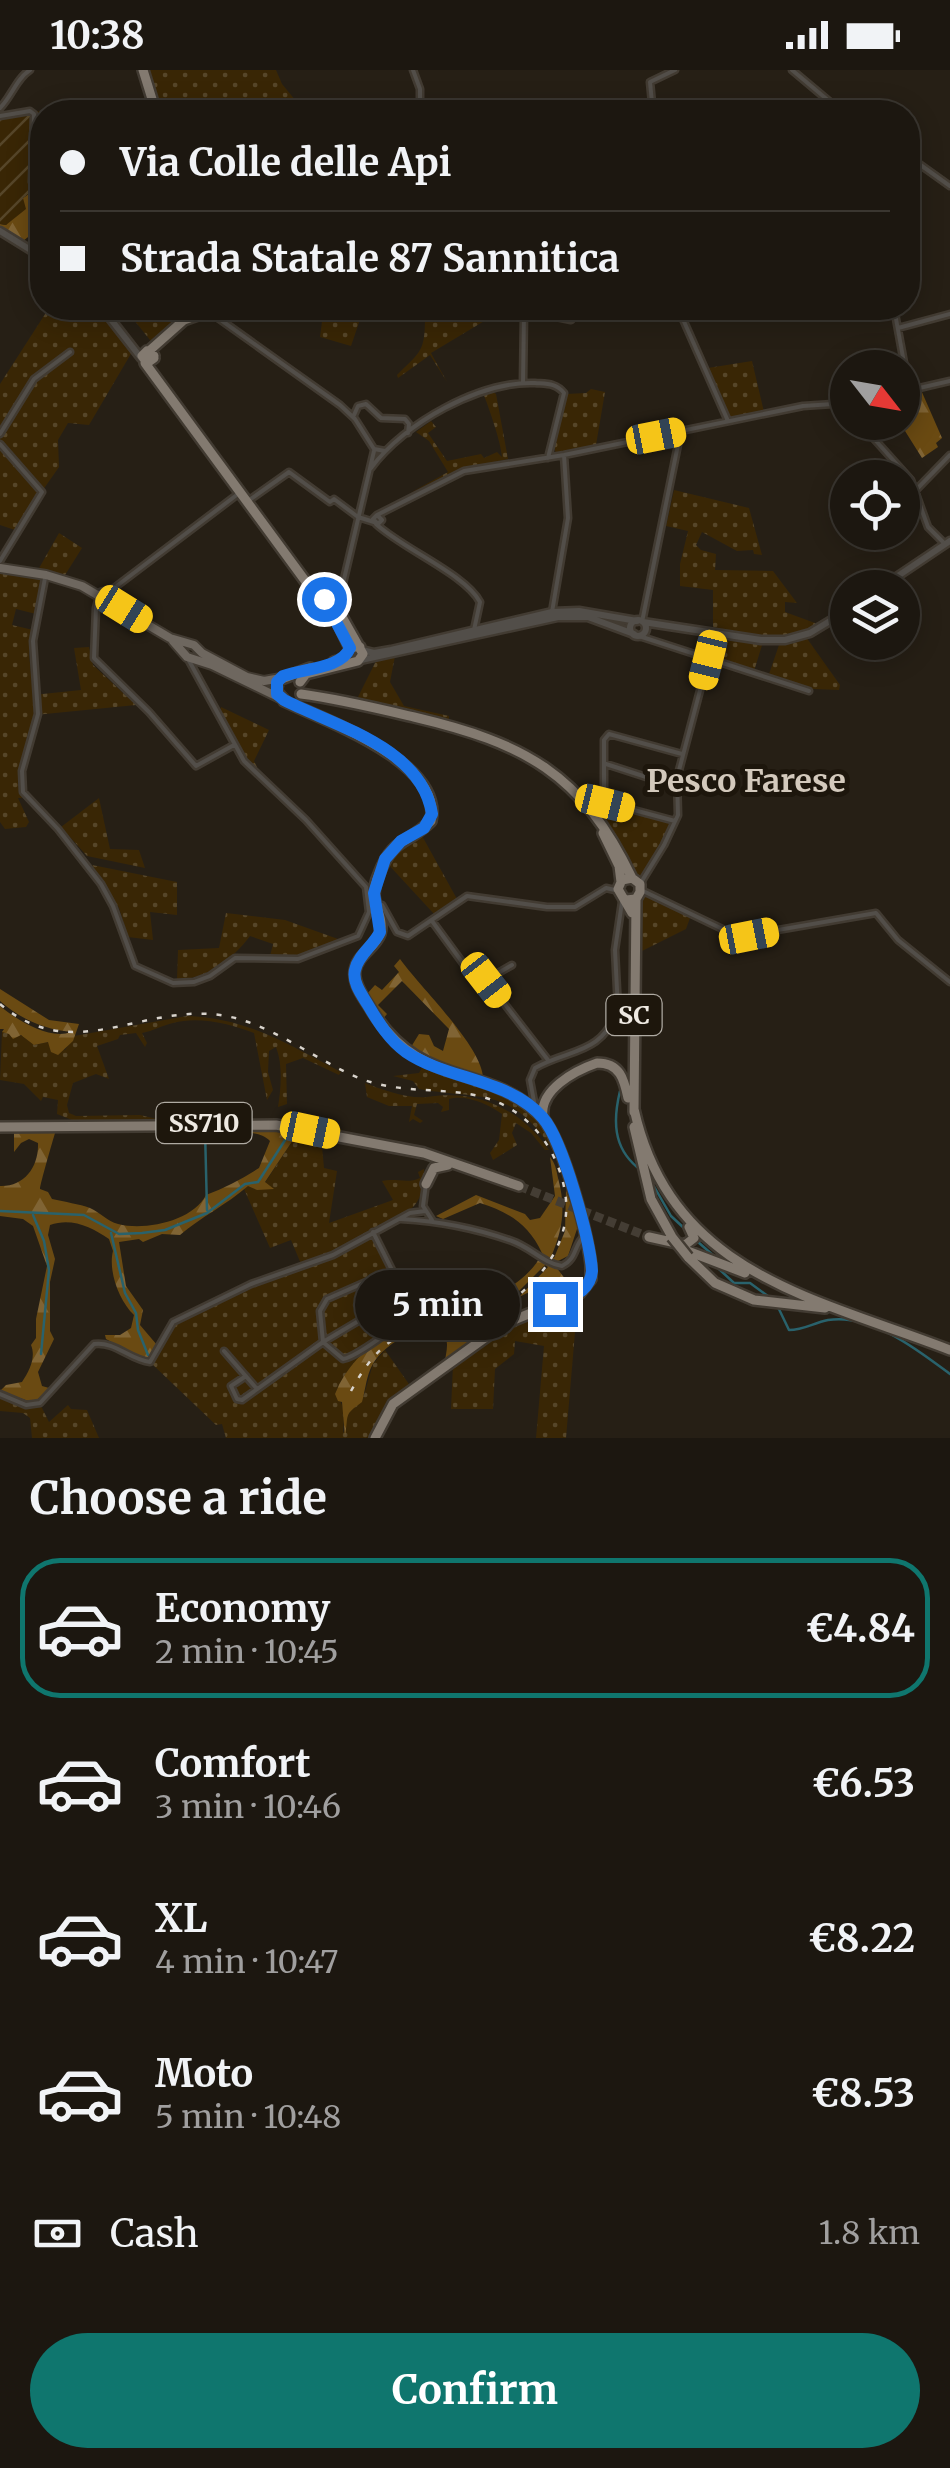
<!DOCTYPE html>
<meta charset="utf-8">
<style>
:root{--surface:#1c1710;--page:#252019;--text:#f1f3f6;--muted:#a09f9f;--line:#3a3630;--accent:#0f766e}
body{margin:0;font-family:Merriweather,serif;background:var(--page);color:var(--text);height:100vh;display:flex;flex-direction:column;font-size:38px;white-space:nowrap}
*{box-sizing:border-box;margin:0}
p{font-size:32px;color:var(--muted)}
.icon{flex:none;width:55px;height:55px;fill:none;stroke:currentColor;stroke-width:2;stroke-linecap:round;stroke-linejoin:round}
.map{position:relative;height:1368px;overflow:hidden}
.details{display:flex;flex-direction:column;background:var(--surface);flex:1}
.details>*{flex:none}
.hud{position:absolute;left:30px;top:30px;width:890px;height:220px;border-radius:40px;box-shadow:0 5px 25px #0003,0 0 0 2px var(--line);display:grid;align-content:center;height:220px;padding:0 30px;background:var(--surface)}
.needle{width:65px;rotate:121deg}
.controls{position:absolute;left:830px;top:280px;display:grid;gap:20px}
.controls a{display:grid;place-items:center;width:90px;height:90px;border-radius:50%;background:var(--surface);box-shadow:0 5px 25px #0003,0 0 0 2px var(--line);font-size:50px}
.end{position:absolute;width:45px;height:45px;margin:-22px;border:12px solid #1a73e8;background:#fff;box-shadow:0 0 0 5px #fff}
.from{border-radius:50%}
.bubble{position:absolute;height:70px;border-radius:35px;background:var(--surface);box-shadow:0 5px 25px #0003,0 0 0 2px var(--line);font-size:32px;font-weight:700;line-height:70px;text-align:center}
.car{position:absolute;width:30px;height:60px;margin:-30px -15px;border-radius:12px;box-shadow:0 0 8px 2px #0007;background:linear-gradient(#f5c518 24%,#345 0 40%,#f5c518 0 76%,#345 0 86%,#f5c518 0)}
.hud b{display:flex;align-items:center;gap:35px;height:95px;font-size:38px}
.hud b+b{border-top:2px solid var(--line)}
.hud i{width:25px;height:25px;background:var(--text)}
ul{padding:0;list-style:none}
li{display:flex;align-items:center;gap:30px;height:140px;margin:0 20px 15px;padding:0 10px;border:5px solid transparent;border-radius:40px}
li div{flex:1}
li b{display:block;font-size:38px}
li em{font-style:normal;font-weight:700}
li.current{border-color:var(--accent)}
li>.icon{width:90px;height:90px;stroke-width:1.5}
h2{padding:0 30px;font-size:45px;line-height:120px}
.pay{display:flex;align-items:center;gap:25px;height:110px;padding:0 30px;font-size:38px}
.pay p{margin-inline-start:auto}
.action{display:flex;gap:20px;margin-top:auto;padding:20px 30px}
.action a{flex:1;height:115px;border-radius:60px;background:var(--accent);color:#fff;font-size:40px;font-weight:700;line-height:115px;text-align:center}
.status{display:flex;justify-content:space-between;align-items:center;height:70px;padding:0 50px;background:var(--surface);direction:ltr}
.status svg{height:28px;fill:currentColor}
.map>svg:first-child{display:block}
</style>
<div class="status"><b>10:38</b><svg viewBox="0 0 49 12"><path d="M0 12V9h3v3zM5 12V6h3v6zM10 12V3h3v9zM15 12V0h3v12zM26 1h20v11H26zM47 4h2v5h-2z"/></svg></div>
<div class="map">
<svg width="950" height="1368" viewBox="0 0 950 1368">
<defs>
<pattern id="grass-dots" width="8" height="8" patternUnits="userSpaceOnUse" patternTransform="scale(2.5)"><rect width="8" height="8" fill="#392605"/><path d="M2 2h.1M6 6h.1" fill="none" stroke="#564629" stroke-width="1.8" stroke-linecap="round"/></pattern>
<pattern id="forest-firs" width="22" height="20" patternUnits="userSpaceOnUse" patternTransform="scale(2.5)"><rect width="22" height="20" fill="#6a4a12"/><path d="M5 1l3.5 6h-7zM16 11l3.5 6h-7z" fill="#806434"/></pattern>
<pattern id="garden-furrows" width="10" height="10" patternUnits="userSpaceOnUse" patternTransform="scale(2.5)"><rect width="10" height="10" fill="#392605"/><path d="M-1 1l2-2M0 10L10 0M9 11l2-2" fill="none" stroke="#564629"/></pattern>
</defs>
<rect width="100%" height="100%" fill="#261f15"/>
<path fill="url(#grass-dots)" d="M 147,0 L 276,0 L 282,14 L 296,31 L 296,42 L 160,42 Z
M 49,238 L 99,238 L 132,282 L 89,355 L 68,353 L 58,370 L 59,397 L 15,460 L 0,455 L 0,314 Z
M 106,238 L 176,238 C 179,253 164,264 154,275 L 130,245 L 110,244 Z
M 317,238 L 364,238 L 351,276 L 320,267 L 323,244 Z
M 447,238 L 489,238 L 496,244 L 431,283 L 447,312 L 430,285 L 398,308 L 397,305 C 421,281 425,282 425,246 L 437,244 Z
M 752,291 L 764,342 L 729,347 L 708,298 Z
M 591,319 L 605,322 L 596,375 L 556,383 L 554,378 L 566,324 L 586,323 Z
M 490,320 L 496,324 L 508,389 L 461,399 L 410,423 L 448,402 L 429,371 L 416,362 L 431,351 L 436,357 L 428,363 L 447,391 L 481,384 L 484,388 L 497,382 L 502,387 C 501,372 488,335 483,323 Z
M 674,420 L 749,438 L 762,485 L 754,484 L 753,480 L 737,481 L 702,462 L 696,475 L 701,480 L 716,484 L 715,500 L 773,501 L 797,533 L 785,532 L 785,542 L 815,553 L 817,557 L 774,568 L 713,558 L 713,520 L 680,516 L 680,494 L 688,461 L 666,456 Z
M 59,463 L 82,478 L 60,513 L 43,510 L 36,544 L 16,539 L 12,555 L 33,560 L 29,584 L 33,625 L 81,620 L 74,578 L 89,577 L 93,595 L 136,635 L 35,645 C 32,674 9,700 22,728 L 18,728 L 29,752 L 26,757 L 5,759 L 0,752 L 0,502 L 34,507 Z
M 713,564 L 763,572 L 754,601 L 712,589 Z
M 806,567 L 840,615 L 839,620 L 813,619 L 768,607 L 780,572 Z
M 395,586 L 390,612 L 404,636 L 449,646 L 449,650 L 357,629 L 376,591 Z
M 221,637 L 269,660 L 254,691 L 259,701 L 248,690 L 220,642 Z
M 99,728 L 110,779 L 139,780 L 145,798 L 87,786 L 61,757 Z
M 611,739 L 671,753 L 662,774 L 639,809 L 632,805 C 625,786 618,761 601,749 L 609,748 Z
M 421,764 L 457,829 L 435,845 L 386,792 L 392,783 Z
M 92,795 L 177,812 L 177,845 L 150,842 L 153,870 L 128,867 L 119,838 Z
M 643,825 L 654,828 L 690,848 L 686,859 L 640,882 L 638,830 Z
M 226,843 L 285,850 L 338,869 C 316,880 296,890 270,886 L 273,874 L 250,866 C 233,889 206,909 177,910 L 178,880 L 219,878 Z
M 187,946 C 248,948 289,975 341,1002 L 339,1005 L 303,988 L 286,994 L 287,1034 L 278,1037 C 281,1018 283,995 276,977 L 269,981 L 268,1002 L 273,1020 L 267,1030 L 254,963 C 230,954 199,946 173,953 C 163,955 153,961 142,963 L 147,973 L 145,977 L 136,963 L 120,965 L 118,969 L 97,976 L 109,1009 L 96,1004 L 73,1013 L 67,1035 L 69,1043 L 76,1046 L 140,1045 L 165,1051 L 77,1052 L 57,1044 L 58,1030 L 43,1027 L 41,1031 L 24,1014 L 0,1010 L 2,962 L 28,967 L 34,975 L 48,972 L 65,980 L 74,966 Z
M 424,994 C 479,1014 525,1020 554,1076 L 552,1079 C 510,1016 482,1030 419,1019 L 413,1011 L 393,1006 L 419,1003 Z
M 365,1013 C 383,1020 408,1029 427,1027 C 476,1019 520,1038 549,1080 L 545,1080 L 531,1063 L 516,1053 L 512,1063 L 517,1075 L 493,1090 L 490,1083 L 499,1070 L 502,1044 C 488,1034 466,1024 449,1029 L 449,1040 L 441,1042 L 443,1037 L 438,1033 L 417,1034 L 414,1045 L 423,1051 L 420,1053 L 413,1049 L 409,1052 L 412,1036 L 389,1036 L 367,1027 Z
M 299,1061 L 321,1065 L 324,1098 L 337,1101 L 329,1153 L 393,1130 L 382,1111 C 395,1108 409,1114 420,1108 L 418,1102 L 424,1099 C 425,1112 423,1125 414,1136 C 399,1152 324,1186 301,1194 L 291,1170 L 270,1178 L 244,1119 L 248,1115 L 257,1120 L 271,1117 L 265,1113 Z
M 376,1163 C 389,1189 400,1230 429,1243 C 390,1258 350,1286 335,1324 C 346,1335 344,1348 343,1363 L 346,1358 L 346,1345 L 364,1325 L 373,1294 L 385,1280 L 411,1317 L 372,1368 L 226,1368 L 222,1354 L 216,1355 L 152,1294 L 176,1254 L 191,1245 L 240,1221 L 338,1185 Z
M 578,1227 L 566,1368 L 536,1368 L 544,1276 L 515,1271 L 514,1284 L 495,1299 L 493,1339 L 451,1339 L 453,1295 L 505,1256 Z
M 0,1326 L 24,1336 L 41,1336 L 49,1352 L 68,1335 L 71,1339 L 87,1340 L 99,1368 L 32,1368 L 30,1348 L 23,1343 L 0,1341 Z"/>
<path fill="url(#forest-firs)" d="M 33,121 L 42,142 L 42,156 L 23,171 L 0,159 L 0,154 L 6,155 L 23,128 Z
M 921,320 L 942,368 L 936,373 L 938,377 L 922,388 L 900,353 L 902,352 L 903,340 L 909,339 L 908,322 Z
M 400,889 C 418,915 484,978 483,1009 L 435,996 L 401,975 L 405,972 L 411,977 L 419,964 L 429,965 L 434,976 L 443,981 L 449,959 L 402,911 L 378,935 L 387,944 L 382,950 L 402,971 L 399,972 L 383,954 L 366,925 L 375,915 L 382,920 L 399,902 L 394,896 Z
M 0,919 L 49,950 L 79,954 L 73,971 L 58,985 L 51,982 L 48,972 L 34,975 L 21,965 L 13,969 L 9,964 L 2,962 L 4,959 L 0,959 L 0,936 C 18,951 50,970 71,962 C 44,959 22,950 0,931 Z
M 226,1056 L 299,1061 L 265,1112 L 274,1119 L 257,1120 L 248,1116 C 226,1135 201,1147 180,1165 L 162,1164 L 143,1172 L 139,1169 L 119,1172 L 126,1216 L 143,1240 L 140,1255 L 157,1275 L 147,1290 L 141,1288 L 106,1269 L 105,1265 L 120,1265 L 131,1258 L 134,1245 C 119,1231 108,1201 113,1181 L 109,1169 C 92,1157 71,1147 50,1155 L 48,1165 L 55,1189 L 50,1212 L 50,1261 L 54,1269 L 38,1302 L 42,1316 L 49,1318 L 34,1333 L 0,1321 L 6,1315 L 22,1312 C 30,1300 36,1287 31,1275 L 36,1268 L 36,1249 L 47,1196 L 33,1156 L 23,1149 L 0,1146 L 0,1116 C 24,1117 39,1097 38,1073 L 29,1069 L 21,1073 L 14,1082 L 14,1060 L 55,1063 C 53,1070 40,1114 40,1119 L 48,1122 L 52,1129 C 65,1132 79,1134 90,1138 C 101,1143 107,1151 118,1154 C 145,1161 193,1151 206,1125 C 225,1118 242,1109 259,1098 L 270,1071 C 258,1059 239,1065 226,1056 Z
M 550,1087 C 555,1093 556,1098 558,1108 C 566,1137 563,1159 551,1187 L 554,1188 L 565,1161 L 566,1120 L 578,1156 L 568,1186 L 556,1192 L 556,1197 L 566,1210 L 560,1215 L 554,1210 L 519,1227 L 548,1197 L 545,1195 L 517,1223 L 513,1220 L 505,1229 L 495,1229 C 512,1215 533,1204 542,1183 C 529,1155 509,1142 480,1133 L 443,1149 L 436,1146 L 476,1125 L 525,1144 L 530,1150 L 540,1148 L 555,1126 Z
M 469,1237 L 478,1241 L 474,1250 L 464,1257 L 471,1272 L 445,1292 C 446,1280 452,1267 437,1258 C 413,1259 380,1275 370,1300 C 366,1310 365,1321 362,1332 C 343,1346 349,1343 345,1366 L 342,1332 L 338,1331 L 335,1324 C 356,1271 415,1244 469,1237 Z"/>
<path fill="url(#garden-furrows)" d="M 36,41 L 43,42 L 42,64 L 32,66 L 29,114 L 33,121 L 23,128 L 26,139 L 6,155 L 0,154 L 0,49 Z"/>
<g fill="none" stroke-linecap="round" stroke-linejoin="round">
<path stroke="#29626c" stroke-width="2.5" d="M 620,1021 C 613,1050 613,1077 637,1097
M 205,1060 L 207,1140
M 652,1113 L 671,1146 L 685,1159
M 0,1141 L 84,1145 L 119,1164 L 142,1163 L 165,1160 L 207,1143 L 245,1114 L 258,1112 L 289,1064
M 33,1145 L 44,1171 L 49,1200 L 41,1284
M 111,1163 L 125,1223 L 136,1243 L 138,1260 L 148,1285
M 698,1172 L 714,1186
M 719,1199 L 734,1213 L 750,1213 L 772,1229
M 777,1235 L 789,1260 C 804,1260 813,1253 828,1250 C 871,1243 918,1280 950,1304"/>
<path stroke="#443d34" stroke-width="9" stroke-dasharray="9 4.5" stroke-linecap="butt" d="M 519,1116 L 649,1167"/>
<g stroke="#423b32" stroke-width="9">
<path id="minor" d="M 413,0 L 420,19 L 420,42
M 792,0 L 842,42
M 0,38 C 12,26 16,9 30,0
M 649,42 L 652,33 L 650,12 L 675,0
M 0,46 L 30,41 L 34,44 L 32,112 L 42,138
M 908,86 L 950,116
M 204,238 L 340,335 L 355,349 L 374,379 L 385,381
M 512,238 L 571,250 L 573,238
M 678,238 L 728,351
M 894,238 L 909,320
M 898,258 L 950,244
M 523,313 L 524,243
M 902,322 L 950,311
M 354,345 L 358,336 L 366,334 L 381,348 L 405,349 L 409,354 L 408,363
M 859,352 L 911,410 L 928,457 L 944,473
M 0,364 L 34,309 L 70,282
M 0,374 L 42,422 L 0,491
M 371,398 C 404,353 480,311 535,313 C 547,314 556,313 564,323 L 548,388
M 916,420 L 950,385
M 248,431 L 289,402 L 330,432 L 334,429 L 358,447 L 374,452
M 377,445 L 464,401 L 564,385 L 803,336 L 848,333
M 377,445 L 382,450 L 378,454 L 373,449 Z
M 376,454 C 403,479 465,504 480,532 L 474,560
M 45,508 L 33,571 L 38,644 L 22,701 L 23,722 L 58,759 L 101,814 L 113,836 L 135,896 L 173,913 L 194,912 L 210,906 L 235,888 L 298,889 L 358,866 L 369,842 L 366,817 L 306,750 L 244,691 L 187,587
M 341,522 L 374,381
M 552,542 L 568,448 L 564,385
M 642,552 L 681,360
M 639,566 L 809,621
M 234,675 L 196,696 L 149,642 L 94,588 L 96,538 L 100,522 L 114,518 L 238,424
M 606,694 L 677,717
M 675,751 L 604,732 L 604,670 L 609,664 L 682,684
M 640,814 L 664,775 L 678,745 L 677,708 L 708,590
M 641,820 L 735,865 L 749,865 L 876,843 L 898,870 L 950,912
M 382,835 L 397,862 L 408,866 L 467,826 L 547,837 L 575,837 L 606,818 L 615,820
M 432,851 L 465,896 L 486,910 L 548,990
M 486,910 L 512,895
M 535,1037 L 530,1010 L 535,998 C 570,978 601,986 618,939 L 615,880 L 622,832
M 426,1114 L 423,1136 L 432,1150
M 401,1149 C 437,1151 478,1159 512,1171 C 530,1177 543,1193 562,1196 C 577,1189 574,1175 584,1166
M 391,1201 L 327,1229 L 320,1241 L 323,1272 L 343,1289 C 358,1287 399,1253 417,1243 L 404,1224
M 371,1246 L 382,1263
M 224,1281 L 257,1319
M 246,1306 L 231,1316 L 237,1329 L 242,1330 L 323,1272 L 404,1224 L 373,1162
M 0,1324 L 26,1335 L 40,1333 L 94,1274 C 115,1271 130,1290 150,1292 L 173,1252 L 251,1214 L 333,1185 L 410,1143 L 425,1141"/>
</g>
<g stroke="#423b32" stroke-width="11">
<path id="tertiary" d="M 0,161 L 42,187
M 102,238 L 141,288
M 880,518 L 950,471
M630 558a8 8 0 1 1 16 0a8 8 0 1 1-16 0Z
M 643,552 L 761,570 L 785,570 L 810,563 L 848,540
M 362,580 L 374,583 L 391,580 L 552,542 L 579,541 L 637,551
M 361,590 L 558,547 L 588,547 L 634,564"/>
</g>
<g stroke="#423b32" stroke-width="12">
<path id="secondary" d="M 0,498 L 46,505 L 82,516 L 170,568 L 194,575 L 202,583 L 247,607 L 264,611 L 281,608
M 173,571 L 187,587 L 212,595 L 280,628"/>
</g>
<g stroke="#423b32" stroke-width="14">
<path id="primary" d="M 143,0 L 156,42
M 180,238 L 190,247
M 149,281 L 184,250 L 198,245 L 202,238
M 154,288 L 147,293 L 142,286 L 147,281 L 154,286
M 145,293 L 309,516 L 325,530
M 330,536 L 350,578
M 334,592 L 344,589 L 352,577 L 360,577
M 300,612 L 306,604 L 358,591 L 363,584 L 341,545 L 339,524 L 311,513
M 301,624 C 339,629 376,638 414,647 C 524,673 582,703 632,808
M 284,631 C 324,650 444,692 431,751 C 407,775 393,767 379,804 C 376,811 374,819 374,826 C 376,839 384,850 380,864 C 375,878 357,885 355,901 C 353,913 363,927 369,936 C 419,1021 483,991 539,1044 C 562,1065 587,1162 591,1195 L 591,1209 L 580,1223 L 504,1254 L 393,1334 L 375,1368
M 285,631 L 276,621 L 279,610 L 310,598
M 603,763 L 619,796 L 621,812
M 626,830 L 636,829 L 640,822 L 640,814 L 632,808 L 622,810 L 618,819 L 632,843
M 634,1039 C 671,1204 813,1227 950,1280
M 634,1042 L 636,829
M 543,1047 C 539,1020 574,1001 597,993 C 620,993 624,1009 628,1028
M 0,1057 L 276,1055 L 424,1083 L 519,1116
M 634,1057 L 651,1129 L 672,1167
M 426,1114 L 434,1098 L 448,1095
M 649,1167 L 685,1175 L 694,1168 L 689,1157
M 685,1180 L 745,1203
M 688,1187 L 715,1213 L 754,1230 L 825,1238"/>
</g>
<use href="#minor" stroke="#524e49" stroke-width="4"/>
<use href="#tertiary" stroke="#524e49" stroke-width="6"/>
<use href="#secondary" stroke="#6e675f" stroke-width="8"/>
<use href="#primary" stroke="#837a70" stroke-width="9"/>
<path stroke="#d8d3cc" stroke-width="2.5" stroke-dasharray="5 10" stroke-linecap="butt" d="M 0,934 C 73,996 140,934 220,945 C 270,952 313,989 359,1008 C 399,1024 439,1017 479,1026 C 529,1038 561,1081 566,1130 C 569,1171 545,1204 515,1228
M 351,1321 C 381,1265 410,1255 470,1244"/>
<g stroke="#423b32" stroke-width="14" stroke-linecap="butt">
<path id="primary-bridge" d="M 672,1167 L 688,1187"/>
</g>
<use href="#primary-bridge" stroke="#837a70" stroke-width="9"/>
</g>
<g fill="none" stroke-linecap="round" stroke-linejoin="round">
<path stroke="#1a73e8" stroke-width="12" d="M 324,529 L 350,578 C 341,599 304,598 283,606 L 277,612 L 277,624 L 284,630 C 335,656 422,678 432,744 L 424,758 L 401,771 L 385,789 L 374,823 L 380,862 C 374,875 358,885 355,900 C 352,912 362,925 368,935 C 378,952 390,971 406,982 C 447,1010 510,1009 543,1048 C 563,1071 590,1170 592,1201 C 590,1222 572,1226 555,1234"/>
</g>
<g text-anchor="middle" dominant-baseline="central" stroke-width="10" stroke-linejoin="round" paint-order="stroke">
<g fill="#1d160c" stroke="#afaaa2" stroke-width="2.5">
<rect x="606.5" y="925" width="55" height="40" rx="8"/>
<rect x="156.5" y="1033" width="95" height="40" rx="8"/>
</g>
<g font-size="25" font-weight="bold" fill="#eee9e2">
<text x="634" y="945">SC</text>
<text x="204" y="1053">SS710</text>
</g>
<g font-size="32" font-weight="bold" fill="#d3c9bc" stroke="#1d160c">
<text x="746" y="711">Pesco Farese</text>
</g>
</g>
</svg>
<div class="controls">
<a><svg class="needle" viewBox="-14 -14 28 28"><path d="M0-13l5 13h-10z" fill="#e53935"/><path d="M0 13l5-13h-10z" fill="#a09f9f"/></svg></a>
<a><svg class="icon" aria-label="locate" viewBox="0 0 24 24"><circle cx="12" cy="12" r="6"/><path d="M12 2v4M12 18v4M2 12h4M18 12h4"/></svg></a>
<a><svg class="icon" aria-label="layers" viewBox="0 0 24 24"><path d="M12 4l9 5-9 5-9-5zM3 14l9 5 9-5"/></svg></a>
</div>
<i class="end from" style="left:324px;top:529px"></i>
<i class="end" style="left:555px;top:1234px"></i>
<div class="bubble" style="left:355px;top:1200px;width:165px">5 min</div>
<i class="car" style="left:656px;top:366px;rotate:79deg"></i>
<i class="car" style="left:124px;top:539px;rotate:122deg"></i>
<i class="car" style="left:708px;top:590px;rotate:194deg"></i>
<i class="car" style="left:605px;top:733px;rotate:104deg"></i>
<i class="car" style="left:749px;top:866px;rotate:79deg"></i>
<i class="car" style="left:486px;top:910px;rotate:142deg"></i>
<i class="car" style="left:310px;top:1060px;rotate:102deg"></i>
<div class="hud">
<b><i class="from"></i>Via Colle delle Api</b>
<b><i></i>Strada Statale 87 Sannitica</b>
</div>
</div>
<section class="details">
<h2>Choose a ride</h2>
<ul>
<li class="current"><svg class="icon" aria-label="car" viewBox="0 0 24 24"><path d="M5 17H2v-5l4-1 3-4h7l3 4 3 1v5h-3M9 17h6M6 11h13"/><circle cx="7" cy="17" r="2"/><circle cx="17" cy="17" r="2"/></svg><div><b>Economy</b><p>2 min · 10:45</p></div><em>€4.84</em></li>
<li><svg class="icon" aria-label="car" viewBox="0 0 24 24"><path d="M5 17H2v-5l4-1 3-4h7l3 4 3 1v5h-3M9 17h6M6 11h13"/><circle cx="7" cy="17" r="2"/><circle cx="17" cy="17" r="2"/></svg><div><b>Comfort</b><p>3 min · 10:46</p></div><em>€6.53</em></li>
<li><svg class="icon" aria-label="car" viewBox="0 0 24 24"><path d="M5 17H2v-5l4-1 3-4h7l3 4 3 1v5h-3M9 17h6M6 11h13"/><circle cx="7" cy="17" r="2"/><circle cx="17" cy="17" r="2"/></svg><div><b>XL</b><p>4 min · 10:47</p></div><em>€8.22</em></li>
<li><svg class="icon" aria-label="car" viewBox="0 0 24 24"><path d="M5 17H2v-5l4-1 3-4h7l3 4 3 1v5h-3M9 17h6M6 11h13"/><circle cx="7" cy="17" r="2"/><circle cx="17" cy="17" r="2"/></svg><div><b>Moto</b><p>5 min · 10:48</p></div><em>€8.53</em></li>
</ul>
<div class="pay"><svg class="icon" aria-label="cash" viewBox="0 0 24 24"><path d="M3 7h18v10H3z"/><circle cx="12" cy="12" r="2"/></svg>Cash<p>1.8 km</p></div>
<div class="action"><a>Confirm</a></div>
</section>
